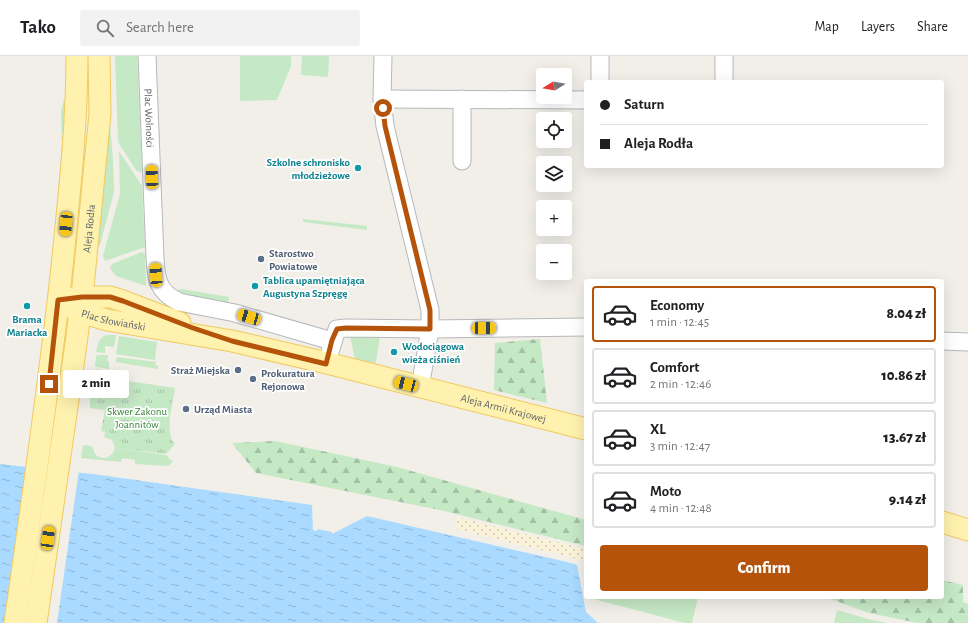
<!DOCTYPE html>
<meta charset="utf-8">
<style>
:root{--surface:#fff;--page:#f2f2f2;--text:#202124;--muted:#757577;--line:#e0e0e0;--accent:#b45309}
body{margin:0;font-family:"Alegreya Sans",sans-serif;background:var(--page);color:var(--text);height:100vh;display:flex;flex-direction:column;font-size:15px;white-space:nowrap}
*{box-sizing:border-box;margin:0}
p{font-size:13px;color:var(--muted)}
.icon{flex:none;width:22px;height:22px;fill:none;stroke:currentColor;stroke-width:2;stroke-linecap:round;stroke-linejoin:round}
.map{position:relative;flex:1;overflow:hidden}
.panel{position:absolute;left:584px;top:223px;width:360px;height:320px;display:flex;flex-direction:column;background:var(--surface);border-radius:4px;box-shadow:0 4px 16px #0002}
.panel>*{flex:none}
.guide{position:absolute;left:584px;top:24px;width:360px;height:88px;border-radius:4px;box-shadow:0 4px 16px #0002;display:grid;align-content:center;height:88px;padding:0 16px;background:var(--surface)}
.needle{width:26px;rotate:259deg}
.tools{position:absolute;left:536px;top:12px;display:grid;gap:8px}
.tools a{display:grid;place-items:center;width:36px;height:36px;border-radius:4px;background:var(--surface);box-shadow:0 4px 16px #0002;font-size:20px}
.end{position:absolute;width:18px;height:18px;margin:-9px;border:5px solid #b45309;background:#fff;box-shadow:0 0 0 2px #fff}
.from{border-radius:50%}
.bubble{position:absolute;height:28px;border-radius:4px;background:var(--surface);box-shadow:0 4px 16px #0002;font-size:13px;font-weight:800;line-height:28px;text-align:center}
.car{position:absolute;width:12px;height:24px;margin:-12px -6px;border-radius:5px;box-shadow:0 0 3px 1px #0007;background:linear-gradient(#f5c518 24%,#345 0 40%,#f5c518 0 76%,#345 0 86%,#f5c518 0)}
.guide b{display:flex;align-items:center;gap:14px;height:38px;font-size:15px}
.guide b+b{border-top:1px solid var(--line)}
.guide i{width:10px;height:10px;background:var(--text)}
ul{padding:7px 0 0;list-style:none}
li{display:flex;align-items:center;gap:12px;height:56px;margin:0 8px 6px;padding:0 8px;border:2px solid var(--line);border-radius:4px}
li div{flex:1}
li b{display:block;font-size:15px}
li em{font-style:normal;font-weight:800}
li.current{border-color:var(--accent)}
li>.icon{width:36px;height:36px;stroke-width:1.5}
.button{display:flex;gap:8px;margin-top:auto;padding:8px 16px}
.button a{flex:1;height:46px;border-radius:4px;background:var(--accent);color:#fff;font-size:16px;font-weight:800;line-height:46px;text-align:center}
header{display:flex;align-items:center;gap:24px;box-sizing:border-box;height:56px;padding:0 20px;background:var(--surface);border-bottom:1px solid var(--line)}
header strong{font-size:19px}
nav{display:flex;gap:22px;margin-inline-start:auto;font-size:14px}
.search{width:280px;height:36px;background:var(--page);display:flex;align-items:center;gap:10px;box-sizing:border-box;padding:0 14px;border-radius:4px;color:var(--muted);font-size:15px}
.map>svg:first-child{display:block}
</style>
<header>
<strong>Tako</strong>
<div class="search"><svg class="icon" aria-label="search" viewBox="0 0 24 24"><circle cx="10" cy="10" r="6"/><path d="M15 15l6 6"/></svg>Search here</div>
<nav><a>Map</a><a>Layers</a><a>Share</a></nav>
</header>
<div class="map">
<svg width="968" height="567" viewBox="0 0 968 567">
<defs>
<pattern id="forest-firs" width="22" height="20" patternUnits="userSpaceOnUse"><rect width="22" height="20" fill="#c5e8c5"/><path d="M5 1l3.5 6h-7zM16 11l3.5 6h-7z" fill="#a3c0a4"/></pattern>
<pattern id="sand-dots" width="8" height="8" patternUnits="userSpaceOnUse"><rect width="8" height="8" fill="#fbf3d9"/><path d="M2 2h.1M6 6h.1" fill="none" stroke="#cec8b4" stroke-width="1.8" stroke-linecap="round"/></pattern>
<pattern id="park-tufts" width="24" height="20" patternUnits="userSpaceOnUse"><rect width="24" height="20" fill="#c5e8c5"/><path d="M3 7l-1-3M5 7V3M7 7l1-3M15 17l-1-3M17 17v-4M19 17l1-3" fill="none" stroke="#a3c0a4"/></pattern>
<pattern id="water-ripples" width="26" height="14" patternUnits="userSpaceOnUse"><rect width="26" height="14" fill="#aadaff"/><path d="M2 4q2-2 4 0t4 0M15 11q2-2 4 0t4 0" fill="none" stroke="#8eb4d2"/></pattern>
</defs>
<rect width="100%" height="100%" fill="#f1efe8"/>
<path fill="#c5e8c5" d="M 115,0 L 137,0 L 142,113 L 141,117 L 136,114 L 118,86 Z
M 240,0 L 291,0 L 291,10 L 277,44 L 240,45 Z
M 302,0 L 329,0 L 328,21 L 301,19 Z
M 64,43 L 67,60 L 54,183 L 62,88 L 61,55 Z
M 110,69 L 113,104 L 114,136 L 100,189 L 96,192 L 108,73 Z
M 119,95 L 142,130 L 145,191 L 105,205 L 103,200 L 120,138 Z
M 303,163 L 367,170 L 367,174 L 303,166 Z
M 142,196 L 145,198 L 146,230 L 116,220 L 110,212 L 112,208 Z
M 181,233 L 229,241 L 228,248 L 183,241 L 175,235 Z
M 106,279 L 116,279 L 114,291 L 105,290 L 105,297 L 96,296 C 98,288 98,283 106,279 Z
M 119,280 L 157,286 L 155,304 L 116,298 Z
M 350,280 L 380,280 L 376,306 L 374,307 L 355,303 Z
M 98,299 L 108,299 L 107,305 L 109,305 L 109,313 L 96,311 L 95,309 L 96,300 Z
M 117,301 L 156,306 L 155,309 L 158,310 L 158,313 L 116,306 Z
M 83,389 L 86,390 L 86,389 L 93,391 C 94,405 111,406 115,392 L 166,399 L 173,406 L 168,410 L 135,408 L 135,404 L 122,402 L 121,406 L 81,402 Z
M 586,541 L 698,541 L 692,567 L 685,567 Z
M 837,554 L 868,563 L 887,567 L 834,567 Z"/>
<path fill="url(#forest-firs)" d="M 540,283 L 547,347 L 494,334 L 495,287 Z
M 275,385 L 397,411 L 586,464 L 586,490 L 440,454 L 256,417 L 232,387 Z
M 942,524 L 963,529 L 963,546 L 968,548 L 968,567 L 918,567 L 869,557 L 825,541 L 942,541 Z"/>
<path fill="url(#sand-dots)" d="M 457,461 L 586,493 L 586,505 L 455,473 Z"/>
<path fill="url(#park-tufts)" d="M 96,313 L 108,315 L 108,322 L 175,332 C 173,346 164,377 175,388 L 166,398 L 115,392 L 112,384 L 104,381 L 105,376 L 101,375 L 105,354 L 90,352 L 90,341 L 94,315 Z"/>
<path fill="url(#water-ripples)" d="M 0,408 L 93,418 L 312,449 L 313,474 L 317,475 L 318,473 L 332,476 L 332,478 L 367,460 L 567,506 L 577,509 L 586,556 L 598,567 L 0,567 Z"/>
<path fill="#f1efe8" d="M 29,409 L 79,414 L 57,567 L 6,567 Z"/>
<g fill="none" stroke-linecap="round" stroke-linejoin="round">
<g stroke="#b5b8bc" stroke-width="19">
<g id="minor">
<path id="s1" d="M 147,0 L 155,202 C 156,223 158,236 179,246 L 235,257 L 332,285"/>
<path d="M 383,0 L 382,43 L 385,70 L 430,254 L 430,273 L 420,332"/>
<path d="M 600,0 L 600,26"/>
<path d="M 724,0 L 724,26"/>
<path d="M 382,43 L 586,44"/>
<path d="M 462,43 L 462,105"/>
<path d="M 942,285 L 968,286"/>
<path d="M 330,296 L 337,273 L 346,272 L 430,273 L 586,271"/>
</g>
</g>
<g stroke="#f2c960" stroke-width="23">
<g id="major">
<path d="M 69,243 L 82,241 L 110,241 L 123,245 L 180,267"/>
<path id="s2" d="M 68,250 L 80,256 L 107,264 L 232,285 L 327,307 L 586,373"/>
<path d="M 942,466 L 968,474"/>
<path d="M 15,567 C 32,448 49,330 62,211 C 69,140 77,71 77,0"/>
<path id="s3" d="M 36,567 L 76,288 L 82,241 L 100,58 L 99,0"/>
</g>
</g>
<use href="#minor" stroke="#fff" stroke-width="17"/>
<use href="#major" stroke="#fff2af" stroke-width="21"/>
</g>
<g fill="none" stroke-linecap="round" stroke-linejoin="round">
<path stroke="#b45309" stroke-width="5" d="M 49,328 L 58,244 L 82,241 L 110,241 L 123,245 L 193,272 L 232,285 L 326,308 L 332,284 L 337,273 L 346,272 L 430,273 L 430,254 L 385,70 L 383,52"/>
</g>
<g fill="#0f9aa8" stroke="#fff" stroke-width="1.5">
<circle cx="358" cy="112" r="4"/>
<circle cx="255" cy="230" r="4"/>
<circle cx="27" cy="250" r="4"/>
<circle cx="394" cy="296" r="4"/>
</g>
<g fill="#5c6f8a" stroke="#fff" stroke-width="1.5">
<circle cx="261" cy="203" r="4"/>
<circle cx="238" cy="314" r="4"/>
<circle cx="253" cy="323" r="4"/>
<circle cx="186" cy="353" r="4"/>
</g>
<g text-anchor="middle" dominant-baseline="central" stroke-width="3.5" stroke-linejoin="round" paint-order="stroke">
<g font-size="11" fill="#5f6368" stroke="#fff">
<text stroke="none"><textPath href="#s1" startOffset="62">Plac Wolności</textPath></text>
<text stroke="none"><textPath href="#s3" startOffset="398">Aleja Rodła</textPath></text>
<text stroke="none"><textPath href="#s2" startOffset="48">Plac Słowiański</textPath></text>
<text stroke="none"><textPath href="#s2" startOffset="448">Aleja Armii Krajowej</textPath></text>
</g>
<g font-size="11" font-weight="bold" fill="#0d838f" stroke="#fff" text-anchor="start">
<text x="350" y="106" text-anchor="end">Szkolne schronisko<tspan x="350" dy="13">młodzieżowe</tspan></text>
<text x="263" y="224">Tablica upamiętniająca<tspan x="263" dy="13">Augustyna Szpręgę</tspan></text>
<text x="27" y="263" text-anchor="middle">Brama<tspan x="27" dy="13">Mariacka</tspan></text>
<text x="402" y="290">Wodociągowa<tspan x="402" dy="13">wieża ciśnień</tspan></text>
</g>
<g font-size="11" font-weight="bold" fill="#4e5e75" stroke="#fff" text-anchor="start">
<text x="269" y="197">Starostwo<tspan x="269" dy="13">Powiatowe</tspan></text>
<text x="230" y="314" text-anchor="end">Straż Miejska</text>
<text x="261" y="317">Prokuratura<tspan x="261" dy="13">Rejonowa</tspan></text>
<text x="194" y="353">Urząd Miasta</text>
</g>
<g font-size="11" fill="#348238" stroke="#fff">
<text x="137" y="355">Skwer Zakonu<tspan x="137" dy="13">Joannitów</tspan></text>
</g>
</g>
</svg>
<div class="tools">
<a><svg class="needle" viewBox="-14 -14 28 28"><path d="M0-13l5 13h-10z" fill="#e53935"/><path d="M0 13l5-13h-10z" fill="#757577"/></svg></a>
<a><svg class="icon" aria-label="locate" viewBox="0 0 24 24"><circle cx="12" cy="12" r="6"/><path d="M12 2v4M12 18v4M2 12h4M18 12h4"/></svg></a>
<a><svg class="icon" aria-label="layers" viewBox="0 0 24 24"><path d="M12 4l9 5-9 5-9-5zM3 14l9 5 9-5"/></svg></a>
<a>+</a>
<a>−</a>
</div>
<i class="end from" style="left:383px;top:52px"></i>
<i class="end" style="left:49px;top:328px"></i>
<div class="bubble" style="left:63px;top:314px;width:66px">2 min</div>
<i class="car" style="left:152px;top:121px;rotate:358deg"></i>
<i class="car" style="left:66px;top:168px;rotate:185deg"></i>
<i class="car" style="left:156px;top:219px;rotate:356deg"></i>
<i class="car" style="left:249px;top:261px;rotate:286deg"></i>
<i class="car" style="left:484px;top:272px;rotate:89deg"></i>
<i class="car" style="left:406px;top:328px;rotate:285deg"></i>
<i class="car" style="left:48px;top:482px;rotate:8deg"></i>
<div class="guide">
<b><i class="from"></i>Saturn</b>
<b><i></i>Aleja Rodła</b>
</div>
<section class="panel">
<ul>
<li class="current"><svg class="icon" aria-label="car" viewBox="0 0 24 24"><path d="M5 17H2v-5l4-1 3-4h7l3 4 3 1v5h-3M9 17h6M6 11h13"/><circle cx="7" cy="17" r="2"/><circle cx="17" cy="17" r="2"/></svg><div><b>Economy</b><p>1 min · 12:45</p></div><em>8.04 zł</em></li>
<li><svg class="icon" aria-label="car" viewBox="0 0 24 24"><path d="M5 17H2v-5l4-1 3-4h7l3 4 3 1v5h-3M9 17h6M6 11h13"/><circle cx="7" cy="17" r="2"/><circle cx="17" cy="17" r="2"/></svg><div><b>Comfort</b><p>2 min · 12:46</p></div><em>10.86 zł</em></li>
<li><svg class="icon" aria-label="car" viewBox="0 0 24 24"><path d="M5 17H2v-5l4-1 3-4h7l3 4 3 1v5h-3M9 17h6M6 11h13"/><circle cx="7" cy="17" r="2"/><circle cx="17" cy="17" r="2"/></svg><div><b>XL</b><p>3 min · 12:47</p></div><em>13.67 zł</em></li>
<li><svg class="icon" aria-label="car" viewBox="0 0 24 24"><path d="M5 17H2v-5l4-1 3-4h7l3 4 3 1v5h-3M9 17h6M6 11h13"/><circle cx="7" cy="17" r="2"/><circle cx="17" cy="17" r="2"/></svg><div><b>Moto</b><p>4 min · 12:48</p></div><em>9.14 zł</em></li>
</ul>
<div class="button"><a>Confirm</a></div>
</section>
</div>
